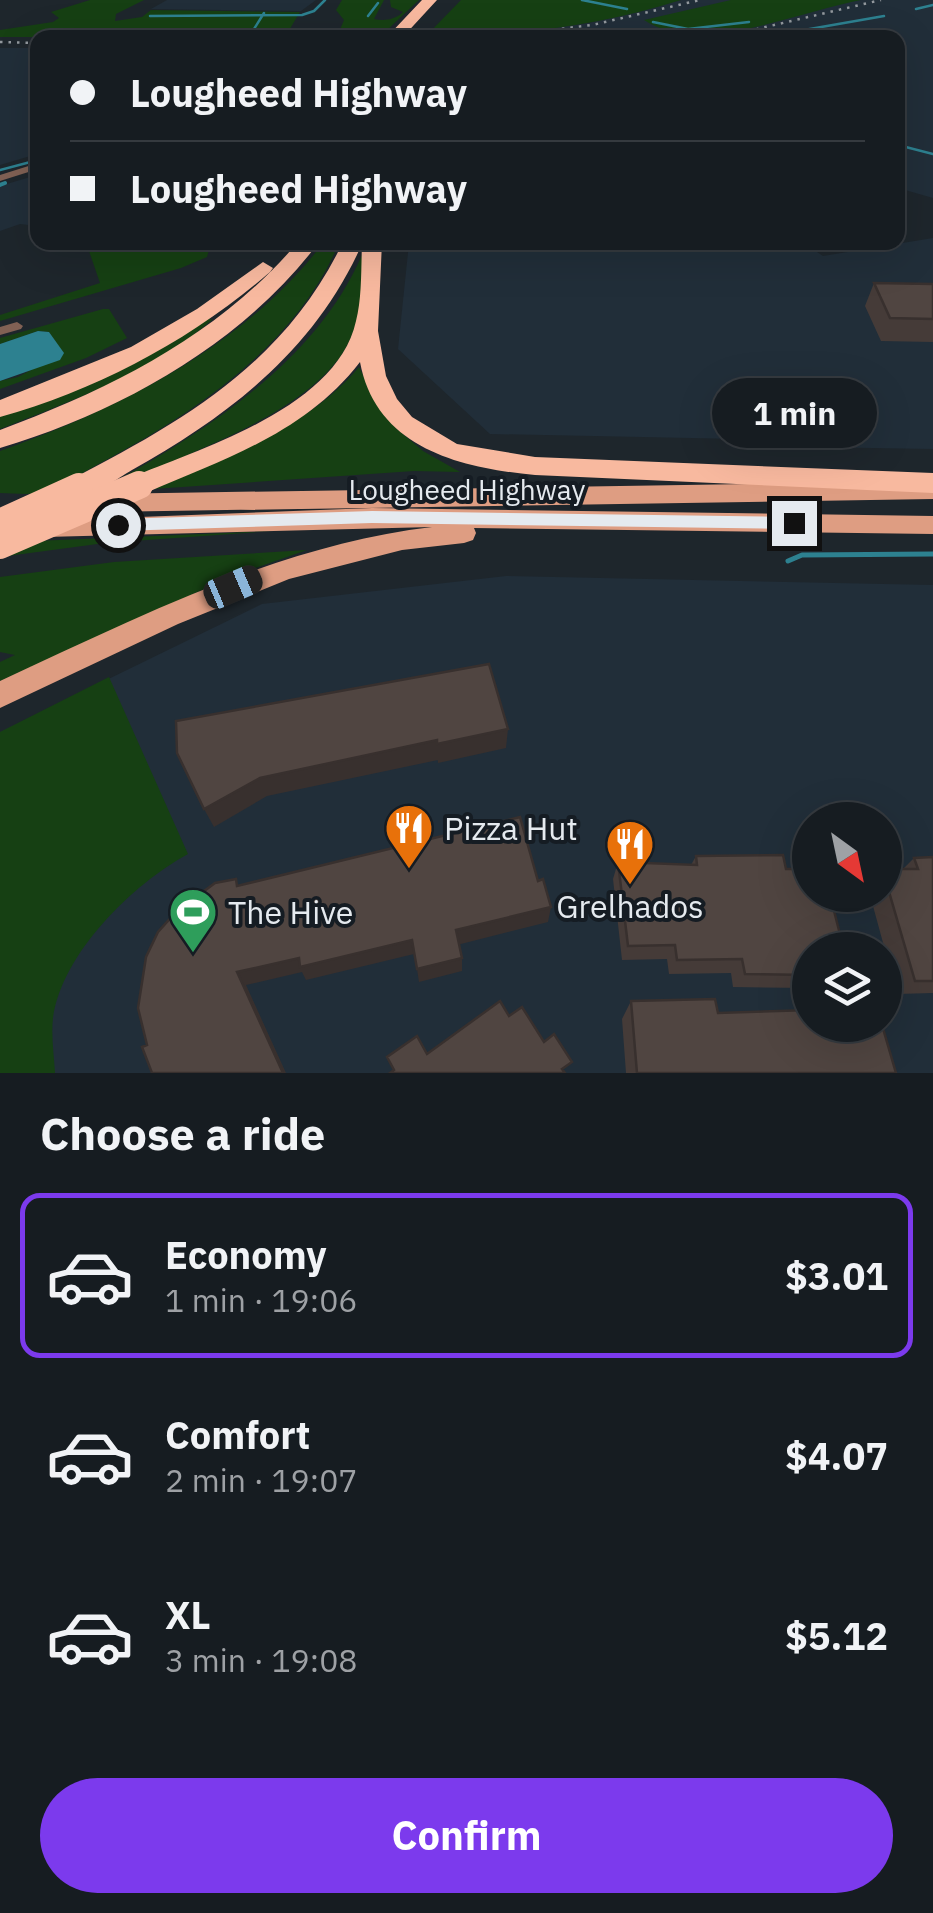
<!DOCTYPE html>
<meta charset="utf-8">
<style>
:root{--surface:#161c21;--page:#1f252a;--text:#f1f3f6;--muted:#9ea1a5;--line:#353a3f;--accent:#7c3aed}
body{margin:0;font-family:"IBM Plex Sans",sans-serif;background:var(--page);color:var(--text);height:100vh;display:flex;flex-direction:column;font-size:38px;white-space:nowrap}
*{box-sizing:border-box;margin:0}
p{font-size:32px;color:var(--muted)}
.icon{flex:none;width:55px;height:55px;fill:none;stroke:currentColor;stroke-width:2;stroke-linecap:round;stroke-linejoin:round}
.map{position:relative;height:1073px;overflow:hidden}
.details{display:flex;flex-direction:column;background:var(--surface);flex:1}
.details>*{flex:none}
.guide{position:absolute;left:30px;top:30px;width:875px;height:220px;border-radius:20px;box-shadow:0 10px 40px #0002,0 0 0 2px var(--line);display:grid;align-content:center;height:220px;padding:0 40px;background:var(--surface)}
.needle{width:65px;rotate:147deg}
.buttons{position:absolute;left:792px;top:802px;display:grid;gap:20px}
.buttons a{display:grid;place-items:center;width:110px;height:110px;border-radius:50%;background:var(--surface);box-shadow:0 10px 40px #0002,0 0 0 2px var(--line);font-size:50px}
.end{position:absolute;width:45px;height:45px;margin:-22px;border:12px solid #e5eaef;background:#111;box-shadow:0 0 0 5px #111}
.from{border-radius:50%}
.bubble{position:absolute;height:70px;border-radius:35px;background:var(--surface);box-shadow:0 10px 40px #0002,0 0 0 2px var(--line);font-size:32px;font-weight:800;line-height:70px;text-align:center}
.car{position:absolute;width:30px;height:60px;margin:-30px -15px;border-radius:12px;box-shadow:0 0 8px 2px #0007;background:linear-gradient(#222 24%,#8ab4d8 0 40%,#222 0 76%,#8ab4d8 0 86%,#222 0)}
.guide b{display:flex;align-items:center;gap:35px;height:95px;font-size:38px}
.guide b+b{border-top:2px solid var(--line)}
.guide i{width:25px;height:25px;background:var(--text)}
ul{padding:0;list-style:none}
li{display:flex;align-items:center;gap:30px;height:165px;margin:0 20px 15px;padding:0 20px;border:5px solid transparent;border-radius:20px}
li div{flex:1}
li b{display:block;font-size:38px}
li em{font-style:normal;font-weight:800}
li.active{border-color:var(--accent)}
li>.icon{width:90px;height:90px;stroke-width:1.5}
h2{padding:0 40px;font-size:45px;line-height:120px}
.cta{display:flex;gap:20px;margin-top:auto;padding:20px 40px}
.cta a{flex:1;height:115px;border-radius:60px;background:var(--accent);color:#fff;font-size:40px;font-weight:800;line-height:115px;text-align:center}
.map>svg:first-child{display:block}
</style>
<div class="map">
<svg width="933" height="1073" viewBox="0 0 933 1073">
<rect width="100%" height="100%" fill="#1e262c"/>
<path fill="#212e39" fill-rule="evenodd" d="M 167,0 L 316,0 L 301,11 L 151,9 Z
M 681,0 L 933,0 L 933,198 L 898,188 L 898,38 L 468,38 L 588,23 Z
M 0,48 L 38,48 L 37,154 L 0,165 Z
M 37,175 L 37,226 L 20,224 L 0,231 L 0,186 Z
M 933,238 L 933,449 L 810,447 L 786,440 L 490,434 L 398,349 L 409,243 L 802,242 L 823,256 Z
M 506,576 L 933,585 L 933,1073 L 0,1073 L 0,732 L 262,604 ZM 810,820 L 885,820 L 885,895 L 810,895 ZM 810,950 L 885,950 L 885,1025 L 810,1025 Z"/>
<path fill="#164013" d="M 90,0 L 144,0 L 116,14 L 115,21 L 142,17 L 151,10 L 300,12 L 285,37 L 0,37 L 0,30 L 53,22 L 59,18 L 51,12 Z
M 342,0 L 384,0 L 374,19 C 384,21 395,20 403,12 L 391,7 L 390,0 L 419,0 L 385,32 L 339,32 L 344,20 L 336,10 Z
M 461,0 L 681,0 C 599,26 511,37 425,37 Z
M 731,0 L 861,0 C 800,11 699,57 644,20 Z
M 81,243 L 211,243 L 207,257 L 181,268 L 0,321 L 0,315 L 100,283 L 89,251 Z
M 323,243 L 339,243 C 297,343 200,409 108,459 C 87,470 61,487 38,493 C 27,495 12,493 0,493 L 0,451 C 119,409 246,345 323,243 Z
M 364,250 C 362,285 363,323 342,354 C 298,418 187,452 119,485 L 118,480 C 214,426 321,356 364,250 Z
M 103,309 L 109,309 L 127,338 L 86,358 L 0,389 L 0,381 L 18,377 L 63,353 L 49,332 L 38,331 L 0,344 L 0,338 Z
M 208,318 L 212,320 C 153,371 72,401 0,429 L 0,416 Z
M 359,367 L 379,407 L 397,429 L 423,451 L 460,472 L 414,471 L 153,489 C 224,456 307,429 359,367 Z
M 272,531 L 105,543 L 0,557 L 35,541 Z
M 307,550 L 233,576 L 0,681 L 0,662 L 15,655 L 0,652 L 0,577 L 114,562 Z
M 109,677 L 188,854 C 133,884 62,953 53,1018 C 51,1036 54,1055 55,1073 L 0,1073 L 0,732 Z"/>
<path fill="#2d8190" d="M 38,331 L 49,332 L 64,353 L 60,360 L 0,381 L 0,344 Z"/>
<g fill="none" stroke-linecap="round" stroke-linejoin="round">
<path stroke="#2d8190" stroke-width="2.5" d="M 582,0 L 627,9
M 916,9 L 933,5
M 150,16 L 302,15 L 314,11 L 325,0
M 368,16 L 378,3
M 653,22 L 688,29 L 749,22
M 787,33 L 884,16
M 249,37 L 264,13
M 898,145 L 933,154
M 0,170 L 38,160"/>
<path stroke="#2d8190" stroke-width="4" d="M 0,185 L 5,183"/>
<path stroke="#2d8190" stroke-width="5" d="M 788,561 L 802,555 L 933,554"/>
<path fill="#816154" fill-rule="evenodd" d="M 38,163 L 38,169 L 0,181 L 0,175 Z
M 17,322 L 23,326 L 21,329 L 0,335 L 0,327 Z"/>
<path fill="#de9d82" fill-rule="evenodd" d="M 933,481 L 933,499 L 103,512 L 91,503 L 103,494 Z
M 372,508 L 933,516 L 933,534 L 474,528 L 476,533 L 473,540 L 464,543 L 402,550 L 289,579 L 178,624 L 0,708 L 0,681 C 139,617 279,545 432,527 L 45,537 L 36,535 L 33,528 L 36,521 Z"/>
<path fill="#f8b99f" fill-rule="evenodd" d="M 422,0 L 437,0 L 402,38 L 386,38 Z
M 298,242 L 319,242 C 244,343 119,413 0,448 L 0,430 C 113,388 219,335 298,242 Z
M 343,242 L 382,242 L 378,331 L 386,376 L 397,399 L 412,417 L 457,444 L 535,457 L 933,473 L 933,493 L 535,475 C 460,468 376,448 360,362 C 306,432 227,458 148,492 L 130,492 L 126,485 L 130,478 C 201,448 337,408 356,321 C 362,298 361,269 362,244 C 315,350 230,415 132,470 C 115,480 90,500 70,494 L 66,487 L 70,480 C 184,421 285,363 343,242 Z
M 263,262 L 273,268 L 270,272 C 193,339 98,390 0,417 L 0,400 L 131,347 L 197,309 Z"/>
<path stroke="#93999e" stroke-width="2.5" stroke-dasharray="2.5 6" stroke-linecap="butt" d="M 486,38 L 592,25 L 700,0
M 680,38 L 757,29 L 881,0
M 0,42 L 38,43"/>
<path stroke="#f8b99f" stroke-width="28" d="M 0,523 L 79,487
M 0,545 L 139,485"/>
</g>
<path fill="#453b38" d="M 874,283 L 933,284 L 933,342 L 881,341 L 865,306 Z
M 696,856 L 786,869 L 810,950 L 810,988 L 733,987 L 731,973 L 669,974 L 667,959 L 622,960 L 613,879 L 618,862 L 691,865 Z
M 933,857 L 933,993 L 897,994 L 870,895 L 885,895 L 885,869 L 903,869 L 914,858 Z
M 631,1001 L 718,1013 L 896,1073 L 626,1073 L 622,1019 Z"/>
<path fill="#38302e" d="M 508,729 L 506,748 L 438,763 L 437,744 Z
M 437,740 L 438,760 L 267,796 L 214,827 L 204,809 L 260,778 Z
M 551,907 L 548,922 L 457,945 L 456,930 Z
M 412,940 L 414,954 L 306,980 L 302,972 L 246,985 L 286,1073 L 283,1073 L 237,972 L 299,958 Z
M 462,958 L 462,971 L 419,982 L 417,969 Z"/>
<path fill="#504541" stroke="#38302e" stroke-width="2.5" d="M 874,283 L 933,284 L 933,319 L 890,318 Z
M 489,664 L 508,729 L 437,744 L 437,740 L 260,778 L 204,809 L 177,753 L 176,721 Z
M 520,817 L 538,881 L 543,879 L 551,907 L 456,930 L 462,958 L 417,969 L 412,940 L 300,967 L 299,958 L 237,972 L 283,1073 L 152,1073 L 142,1047 L 147,1045 L 138,1008 L 146,957 L 158,932 L 176,912 L 215,883 L 236,879 L 237,886 Z
M 783,855 L 786,869 L 810,869 L 810,895 L 830,895 L 844,950 L 810,950 L 810,975 L 745,974 L 742,959 L 677,960 L 675,945 L 628,946 L 618,862 L 697,865 L 696,856 Z
M 933,857 L 933,981 L 915,981 L 885,878 L 885,869 L 918,869 L 914,858 Z
M 715,999 L 718,1013 L 810,1010 L 810,1025 L 882,1025 L 896,1073 L 637,1073 L 631,1001 Z
M 500,1001 L 509,1016 L 522,1007 L 544,1042 L 554,1034 L 572,1062 L 562,1069 L 565,1073 L 390,1073 L 394,1070 L 387,1057 L 417,1036 L 427,1054 Z"/>
<path fill="#e5eaef" d="M 372,511 L 794,517 L 802,523 L 794,529 L 372,523 L 118,531 L 110,525 L 118,519 Z"/>
<defs>
<g id="restaurant-pin" transform="scale(2.5)"><path d="M0 17L-7.5 6A9.5 9.5 0 1 1 7.5 6Z" fill="#e8710a" stroke="#151c23"/><path d="M-5-6h1v4h1v-4h1v4h1v-4h1v5L-1.5 .5V6h-2V.5L-5-1ZM5-6V6H3V1.5H1.5Q1.5-4 5-6Z" fill="#fff"/></g>
<g id="stadium-pin" transform="scale(2.5)"><path d="M0 17L-7.5 6A9.5 9.5 0 1 1 7.5 6Z" fill="#2e9e5b" stroke="#151c23"/><path d="M0-5a6.5 5 0 1 0 0 10a6.5 5 0 1 0 0-10ZM-3.5-1.8h7v3.6h-7Z" fill="#fff"/></g>
</defs>
<g fill-rule="evenodd">
<use href="#restaurant-pin" x="409" y="828"/>
<use href="#restaurant-pin" x="630" y="844"/>
<use href="#stadium-pin" x="193" y="912"/>
</g>
<g text-anchor="middle" dominant-baseline="central" stroke-width="8" stroke-linejoin="round" paint-order="stroke">
<g font-size="28" fill="#e5eaef" stroke="#151c23">
<text x="467" y="489">Lougheed Highway</text>
</g>
<g font-size="32" fill="#e5eaef" stroke="#151c23" text-anchor="start">
<text x="444" y="828">Pizza Hut</text>
<text x="630" y="906" text-anchor="middle">Grelhados</text>
<text x="228" y="912">The Hive</text>
</g>
</g>
</svg>
<div class="buttons">
<a><svg class="needle" viewBox="-14 -14 28 28"><path d="M0-13l5 13h-10z" fill="#e53935"/><path d="M0 13l5-13h-10z" fill="#9ea1a5"/></svg></a>
<a><svg class="icon" aria-label="layers" viewBox="0 0 24 24"><path d="M12 4l9 5-9 5-9-5zM3 14l9 5 9-5"/></svg></a>
</div>
<i class="end from" style="left:118px;top:525px"></i>
<i class="end" style="left:794px;top:523px"></i>
<div class="bubble" style="left:712px;top:378px;width:165px">1 min</div>
<i class="car" style="left:233px;top:587px;rotate:67deg"></i>
<div class="guide">
<b><i class="from"></i>Lougheed Highway</b>
<b><i></i>Lougheed Highway</b>
</div>
</div>
<section class="details">
<h2>Choose a ride</h2>
<ul>
<li class="active"><svg class="icon" aria-label="car" viewBox="0 0 24 24"><path d="M5 17H2v-5l4-1 3-4h7l3 4 3 1v5h-3M9 17h6M6 11h13"/><circle cx="7" cy="17" r="2"/><circle cx="17" cy="17" r="2"/></svg><div><b>Economy</b><p>1 min · 19:06</p></div><em>$3.01</em></li>
<li><svg class="icon" aria-label="car" viewBox="0 0 24 24"><path d="M5 17H2v-5l4-1 3-4h7l3 4 3 1v5h-3M9 17h6M6 11h13"/><circle cx="7" cy="17" r="2"/><circle cx="17" cy="17" r="2"/></svg><div><b>Comfort</b><p>2 min · 19:07</p></div><em>$4.07</em></li>
<li><svg class="icon" aria-label="car" viewBox="0 0 24 24"><path d="M5 17H2v-5l4-1 3-4h7l3 4 3 1v5h-3M9 17h6M6 11h13"/><circle cx="7" cy="17" r="2"/><circle cx="17" cy="17" r="2"/></svg><div><b>XL</b><p>3 min · 19:08</p></div><em>$5.12</em></li>
</ul>
<div class="cta"><a>Confirm</a></div>
</section>
